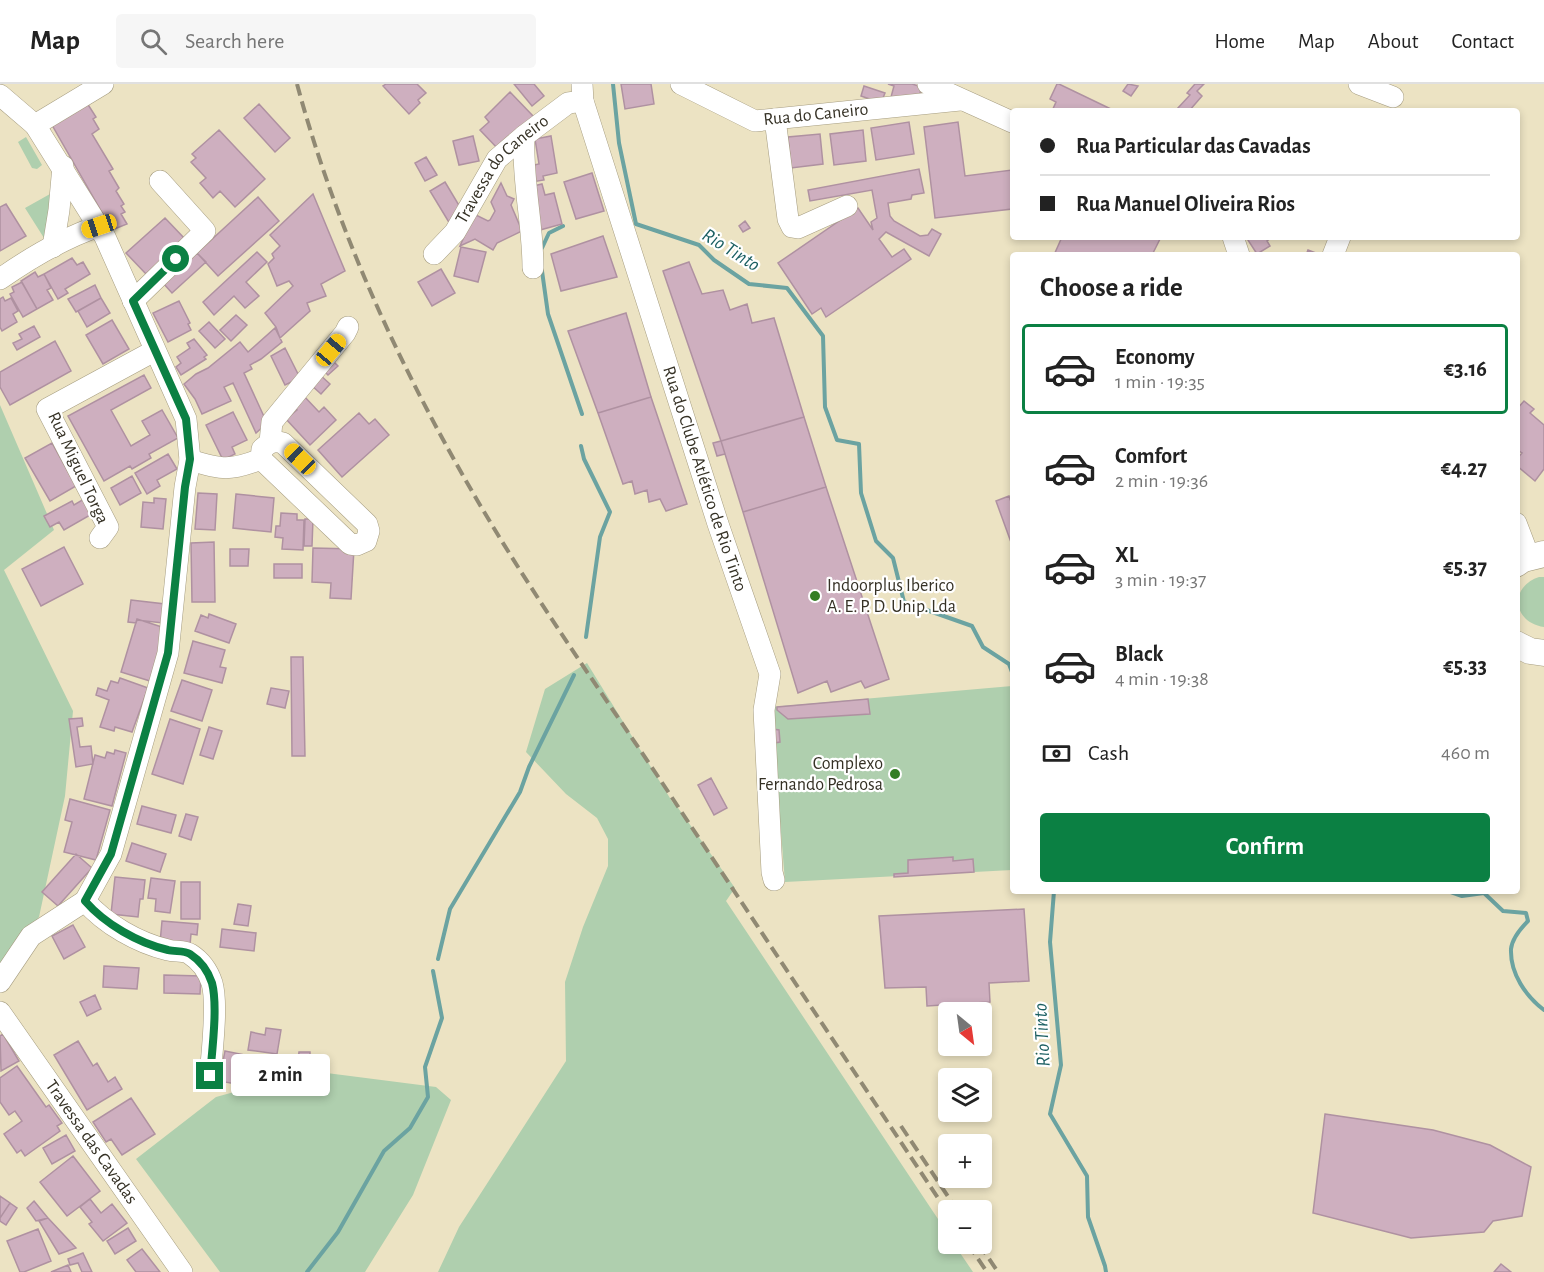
<!DOCTYPE html>
<meta charset="utf-8">
<style>
:root{--surface:#fff;--page:#f6f6f6;--text:#222;--muted:#767676;--line:#e0e0e0;--accent:#0b8043}
body{margin:0;font-family:"Alegreya Sans",sans-serif;background:var(--page);color:var(--text);height:100vh;display:flex;flex-direction:column;font-size:22px;white-space:nowrap}
*{box-sizing:border-box;margin:0}
p{font-size:20px;color:var(--muted)}
.icon{flex:none;width:33px;height:33px;fill:none;stroke:currentColor;stroke-width:2;stroke-linecap:round;stroke-linejoin:round}
.map{position:relative;flex:1;overflow:hidden}
.drawer{position:absolute;left:1010px;top:168px;width:510px;height:642px;display:flex;flex-direction:column;background:var(--surface);border-radius:6px;box-shadow:0 3px 9px #0003}
.drawer>*{flex:none}
.top-card{position:absolute;left:1010px;top:24px;width:510px;height:132px;border-radius:6px;box-shadow:0 3px 9px #0003;display:grid;align-content:center;height:132px;padding:0 30px;background:var(--surface)}
.needle{width:39px;rotate:151deg}
.buttons{position:absolute;left:938px;top:918px;display:grid;gap:12px}
.buttons a{display:grid;place-items:center;width:54px;height:54px;border-radius:6px;background:var(--surface);box-shadow:0 3px 9px #0003;font-size:30px}
.end{position:absolute;width:27px;height:27px;margin:-14px;border:8px solid #0b8043;background:#fff;box-shadow:0 0 0 3px #fff}
.from{border-radius:50%}
.bubble{position:absolute;height:42px;border-radius:6px;background:var(--surface);box-shadow:0 3px 9px #0003;font-size:20px;font-weight:700;line-height:42px;text-align:center}
.car{position:absolute;width:18px;height:36px;margin:-18px -9px;border-radius:8px;box-shadow:0 0 4px 2px #0007;background:linear-gradient(#f5c518 24%,#345 0 40%,#f5c518 0 76%,#345 0 86%,#f5c518 0)}
.top-card b{display:flex;align-items:center;gap:21px;height:57px;font-size:22px}
.top-card b+b{border-top:2px solid var(--line)}
.top-card i{width:15px;height:15px;background:var(--text)}
ul{padding:0;list-style:none}
li{display:flex;align-items:center;gap:18px;height:90px;margin:0 12px 9px;padding:0 18px;border:3px solid transparent;border-radius:6px}
li div{flex:1}
li b{display:block;font-size:22px}
li em{font-style:normal;font-weight:700}
li.on{border-color:var(--accent)}
li>.icon{width:54px;height:54px;stroke-width:1.5}
h2{padding:0 30px;font-size:27px;line-height:72px}
.pay{display:flex;align-items:center;gap:15px;height:66px;padding:0 30px;font-size:22px}
.pay p{margin-inline-start:auto}
.cta{display:flex;gap:12px;margin-top:auto;padding:12px 30px}
.cta a{flex:1;height:69px;border-radius:6px;background:var(--accent);color:#fff;font-size:24px;font-weight:700;line-height:69px;text-align:center}
header{display:flex;align-items:center;gap:36px;box-sizing:border-box;height:84px;padding:0 30px;background:var(--surface);border-bottom:2px solid var(--line)}
header strong{font-size:28px}
nav{display:flex;gap:33px;margin-inline-start:auto;font-size:21px}
.search{width:420px;height:54px;background:var(--page);display:flex;align-items:center;gap:15px;box-sizing:border-box;padding:0 21px;border-radius:6px;color:var(--muted);font-size:22px}
.map>svg:first-child{display:block}
</style>
<header>
<strong>Map</strong>
<div class="search"><svg class="icon" aria-label="search" viewBox="0 0 24 24"><circle cx="10" cy="10" r="6"/><path d="M15 15l6 6"/></svg>Search here</div>
<nav><a>Home</a><a>Map</a><a>About</a><a>Contact</a></nav>
</header>
<div class="map">
<svg width="1544" height="1188" viewBox="0 0 1544 1188">
<rect width="100%" height="100%" fill="#ece3c3"/>
<path fill="#afcfae" d="M 26,53 L 42,81 L 37,85 L 32,84 L 18,58 Z
M 50,110 L 50,131 L 44,154 L 25,124 Z
M 0,321 L 54,446 L 4,486 L 73,627 L 65,712 L 39,833 L 0,884 Z
M 1539,493 L 1544,493 L 1544,543 C 1512,538 1509,503 1539,493 Z
M 587,579 L 673,719 L 676,721 L 735,804 L 726,817 L 948,1150 L 948,1160 L 954,1160 L 973,1188 L 438,1188 L 459,1143 L 566,977 L 565,898 L 583,843 L 608,782 L 608,755 L 597,734 L 566,710 L 526,668 L 545,605 Z
M 1012,602 L 1012,786 L 785,798 L 771,623 Z
M 311,987 L 436,1003 L 451,1016 L 413,1111 L 365,1188 L 220,1188 L 136,1075 L 216,1013 Z"/>
<g fill="none" stroke-linecap="round" stroke-linejoin="round">
<path stroke="#6ba3a1" stroke-width="4" d="M 613,0 L 619,59 L 636,140 L 699,161 L 714,176 L 749,200 L 787,204 L 823,252 L 825,323 L 837,356 L 859,360 L 861,409 L 876,457 L 893,474 L 904,518 L 972,542 L 983,563 L 1009,580 L 1012,588
M 542,164 L 549,149 L 563,142
M 542,187 L 548,230 L 582,330
M 581,362 L 584,375 L 610,428 L 600,453 L 586,553
M 1054,807 L 1050,858 L 1061,981 L 1050,1030 L 1087,1092 L 1088,1133 L 1105,1182 L 1106,1188
M 1448,807 L 1462,812 L 1484,809 L 1503,827 L 1526,829 L 1528,837 C 1521,844 1512,855 1511,865 C 1510,890 1526,912 1544,926
M 438,875 L 450,825 L 520,708 L 529,683 L 574,591
M 307,1188 L 338,1148 L 384,1067 L 410,1044 L 428,1013 L 425,983 L 442,934 L 433,887"/>
</g>
<path fill="#ceafbf" stroke="#af91a1" stroke-width="1.5" d="M 386,0 L 417,0 L 426,9 L 418,16 L 420,19 L 409,30 L 383,2 Z
M 514,0 L 534,0 L 544,12 L 532,22 Z
M 621,0 L 651,0 L 654,20 L 625,25 Z
M 888,0 L 912,0 L 922,3 L 916,21 L 891,13 L 894,2 Z
M 1057,0 L 1059,0 L 1115,27 L 1052,27 L 1056,18 L 1050,15 Z
M 1128,0 L 1138,2 L 1131,12 L 1123,7 Z
M 1195,0 L 1204,0 L 1197,7 L 1202,12 L 1189,27 L 1182,27 L 1178,24 L 1190,11 L 1187,9 Z
M 864,2 L 885,9 L 881,19 L 861,12 Z
M 510,8 L 534,33 L 499,66 L 480,46 L 489,38 L 485,33 Z
M 87,19 L 96,33 L 93,35 L 99,45 L 92,50 L 113,85 L 109,87 L 119,104 L 116,107 L 124,120 L 121,122 L 125,128 L 121,130 L 127,140 L 112,146 L 52,41 Z
M 259,20 L 290,54 L 275,68 L 244,34 Z
M 909,38 L 914,70 L 876,76 L 871,44 Z
M 958,38 L 965,92 L 1012,86 L 1012,125 L 935,134 L 924,43 Z
M 219,46 L 265,95 L 235,123 L 220,107 L 213,114 L 200,99 L 206,94 L 191,78 L 196,74 L 192,70 Z
M 863,46 L 866,77 L 834,81 L 830,50 Z
M 820,50 L 823,80 L 791,84 L 788,53 Z
M 473,52 L 479,77 L 459,81 L 453,57 Z
M 551,52 L 557,89 L 543,92 L 544,96 L 532,98 L 529,82 L 539,80 L 535,55 Z
M 426,73 L 437,91 L 425,97 L 415,79 Z
M 919,85 L 924,109 L 912,111 L 911,115 L 888,119 L 890,132 L 894,137 L 920,152 L 928,151 L 932,145 L 941,150 L 929,172 L 886,148 L 879,155 L 892,173 L 904,165 L 911,175 L 826,233 L 821,224 L 812,230 L 778,179 L 858,124 L 873,146 L 871,138 L 877,134 L 872,106 L 810,117 L 808,106 Z
M 592,89 L 604,127 L 576,135 L 564,98 Z
M 445,98 L 460,123 L 450,140 L 430,107 Z
M 501,99 L 507,112 L 514,115 L 511,121 L 522,147 L 497,159 L 493,166 L 475,155 L 460,162 L 474,130 L 488,137 L 490,136 L 495,127 L 491,118 Z
M 542,100 L 545,111 L 554,109 L 562,140 L 540,146 L 529,103 Z
M 313,110 L 345,187 L 321,200 L 326,212 L 307,219 L 310,227 L 280,254 L 276,243 L 265,229 L 293,202 L 289,197 L 277,202 L 268,180 L 274,174 L 272,170 L 280,162 L 270,151 Z
M 258,113 L 279,137 L 218,192 L 197,169 Z
M 6,120 L 26,152 L 0,167 L 0,123 Z
M 165,134 L 185,155 L 146,190 L 126,169 Z
M 745,137 L 750,144 L 743,148 L 739,142 Z
M 603,152 L 617,193 L 561,207 L 551,170 Z
M 1062,153 L 1161,153 L 1152,171 L 1054,171 Z
M 1246,153 L 1272,153 L 1267,157 L 1270,162 L 1257,170 Z
M 461,163 L 486,168 L 478,198 L 454,192 Z
M 1308,166 L 1321,171 L 1306,171 Z
M 257,168 L 267,178 L 246,198 L 259,212 L 245,224 L 234,212 L 214,231 L 203,218 Z
M 197,169 L 206,178 L 172,209 L 163,199 Z
M 72,174 L 77,181 L 83,178 L 90,190 L 65,205 L 68,209 L 58,215 L 44,190 Z
M 689,178 L 702,210 L 723,206 L 730,226 L 747,220 L 752,239 L 774,234 L 804,333 L 721,357 L 663,187 Z
M 441,185 L 455,209 L 432,222 L 418,198 Z
M 35,188 L 38,193 L 44,190 L 51,204 L 47,206 L 53,216 L 37,225 L 21,197 Z
M 22,198 L 37,225 L 23,233 L 10,210 L 14,208 L 12,203 Z
M 95,201 L 101,214 L 76,228 L 68,215 Z
M 3,213 L 5,217 L 11,214 L 18,227 L 13,230 L 17,238 L 2,247 L 0,243 L 0,215 Z
M 101,214 L 110,229 L 87,243 L 78,227 Z
M 179,217 L 190,239 L 188,240 L 191,246 L 168,258 L 153,229 Z
M 626,229 L 651,313 L 598,329 L 568,247 Z
M 236,231 L 247,241 L 231,257 L 220,246 Z
M 112,236 L 129,265 L 103,280 L 86,251 Z
M 209,238 L 225,255 L 215,264 L 199,247 Z
M 34,242 L 40,253 L 17,266 L 13,259 L 22,255 L 19,250 Z
M 275,244 L 282,258 L 261,275 L 250,281 L 252,285 L 244,289 L 267,339 L 256,349 L 233,299 L 224,303 L 231,317 L 202,330 L 195,315 L 184,300 L 196,290 L 208,284 L 240,258 L 248,268 Z
M 194,255 L 207,271 L 204,273 L 206,275 L 181,291 L 176,283 L 181,279 L 177,273 L 190,264 L 187,259 Z
M 55,257 L 71,287 L 10,321 L 0,303 L 0,288 Z
M 285,264 L 300,294 L 285,301 L 271,272 Z
M 332,276 L 338,282 L 328,291 L 322,285 Z
M 319,290 L 330,300 L 321,310 L 310,300 Z
M 144,291 L 151,304 L 111,326 L 131,362 L 150,351 L 142,337 L 162,326 L 178,354 L 149,370 L 151,374 L 132,385 L 130,382 L 104,397 L 68,332 Z
M 302,310 L 319,328 L 324,323 L 336,336 L 310,361 L 286,335 L 297,326 L 292,320 Z
M 651,313 L 687,420 L 666,427 L 660,415 L 649,418 L 647,406 L 635,410 L 632,397 L 623,400 L 598,329 Z
M 1524,317 L 1534,325 L 1530,329 L 1544,341 L 1544,385 L 1535,397 L 1516,381 L 1516,376 L 1522,369 L 1516,365 L 1516,326 Z
M 233,328 L 247,356 L 232,363 L 235,370 L 223,376 L 206,341 Z
M 359,329 L 369,340 L 375,335 L 389,351 L 342,393 L 318,366 Z
M 804,333 L 826,403 L 743,428 L 721,357 Z
M 721,357 L 725,370 L 717,372 L 713,359 Z
M 52,359 L 76,402 L 50,417 L 25,374 Z
M 168,370 L 177,385 L 157,396 L 160,402 L 147,410 L 135,389 Z
M 132,392 L 141,409 L 120,421 L 111,404 Z
M 826,403 L 889,595 L 865,604 L 861,597 L 831,608 L 827,597 L 798,609 L 743,428 Z
M 198,409 L 217,410 L 215,446 L 195,445 Z
M 236,410 L 274,414 L 271,448 L 233,444 Z
M 1009,412 L 1012,421 L 1012,461 L 996,417 Z
M 154,414 L 166,415 L 163,445 L 141,443 L 143,418 L 154,419 Z
M 84,415 L 92,430 L 64,446 L 59,438 L 50,443 L 44,432 L 72,417 L 74,421 Z
M 281,429 L 297,430 L 297,436 L 304,436 L 303,466 L 282,465 L 283,454 L 275,453 L 276,442 L 280,442 Z
M 305,435 L 313,435 L 312,462 L 304,462 Z
M 214,458 L 215,518 L 192,518 L 191,459 Z
M 64,463 L 83,500 L 41,522 L 22,485 Z
M 313,464 L 354,465 L 351,515 L 330,514 L 331,499 L 312,498 Z
M 230,465 L 249,465 L 248,482 L 230,482 Z
M 274,480 L 302,480 L 302,494 L 274,494 Z
M 131,516 L 165,520 L 163,539 L 137,536 L 136,539 L 128,538 Z
M 209,530 L 236,540 L 229,559 L 195,547 L 201,531 L 208,534 Z
M 137,535 L 165,544 L 150,597 L 121,588 Z
M 193,557 L 225,566 L 220,583 L 226,584 L 222,599 L 184,589 Z
M 291,573 L 303,573 L 305,672 L 292,672 Z
M 120,594 L 148,604 L 132,648 L 115,643 L 114,647 L 100,643 L 109,616 L 96,611 L 98,604 L 107,607 L 111,597 L 118,599 Z
M 182,596 L 212,606 L 202,637 L 171,627 Z
M 271,604 L 289,607 L 285,624 L 267,620 Z
M 868,615 L 870,630 L 788,635 L 777,626 L 777,623 Z
M 82,634 L 83,642 L 77,643 L 80,663 L 91,662 L 93,680 L 76,683 L 69,635 Z
M 170,635 L 200,645 L 183,700 L 152,690 Z
M 209,643 L 222,647 L 213,675 L 200,671 Z
M 773,645 L 779,646 L 780,658 L 774,659 Z
M 115,666 L 126,669 L 112,722 L 84,715 L 95,671 L 105,674 L 107,668 L 114,670 Z
M 711,694 L 727,724 L 714,731 L 698,701 Z
M 70,715 L 110,726 L 96,776 L 64,768 L 72,738 L 65,736 Z
M 142,722 L 176,731 L 171,749 L 137,740 Z
M 186,730 L 198,733 L 191,756 L 179,752 Z
M 132,759 L 166,770 L 160,788 L 126,777 Z
M 76,770 L 92,784 L 58,822 L 42,808 Z
M 953,773 L 953,777 L 973,775 L 974,788 L 894,793 L 894,790 L 908,789 L 908,776 Z
M 115,793 L 145,796 L 143,815 L 140,815 L 138,833 L 111,830 Z
M 151,794 L 175,797 L 170,829 L 155,827 L 156,815 L 148,814 Z
M 181,798 L 200,798 L 200,835 L 181,835 Z
M 238,820 L 251,822 L 248,842 L 234,840 Z
M 1024,825 L 1029,897 L 989,899 L 990,918 L 927,922 L 926,903 L 885,904 L 879,832 Z
M 162,837 L 198,840 L 197,851 L 191,850 L 190,861 L 160,859 Z
M 73,841 L 85,863 L 64,875 L 52,852 Z
M 222,845 L 256,849 L 254,867 L 220,863 Z
M 104,882 L 139,884 L 137,905 L 103,903 Z
M 164,891 L 201,892 L 200,910 L 164,909 Z
M 95,911 L 101,925 L 87,932 L 80,918 Z
M 266,944 L 281,946 L 277,970 L 248,966 L 251,948 L 265,951 Z
M 3,950 L 19,977 L 1,987 L 0,952 Z
M 78,957 L 93,982 L 97,979 L 108,998 L 115,993 L 122,1005 L 87,1026 L 54,971 Z
M 225,967 L 245,971 L 242,984 L 239,983 L 236,1000 L 219,997 Z
M 299,968 L 310,968 L 310,978 L 298,978 Z
M 17,982 L 46,1023 L 49,1021 L 62,1039 L 57,1042 L 60,1047 L 25,1072 L 21,1066 L 17,1069 L 4,1050 L 22,1037 L 15,1027 L 9,1031 L 0,1018 L 0,994 Z
M 131,1014 L 155,1050 L 122,1071 L 111,1055 L 106,1058 L 93,1038 Z
M 1325,1030 L 1433,1046 L 1490,1061 L 1531,1083 L 1522,1132 L 1493,1137 L 1484,1148 L 1411,1154 L 1313,1129 Z
M 66,1051 L 75,1067 L 52,1080 L 43,1064 Z
M 73,1072 L 100,1107 L 67,1132 L 40,1098 Z
M 0,1112 L 10,1119 L 0,1134 Z
M 90,1115 L 101,1129 L 112,1120 L 127,1139 L 103,1157 L 89,1140 L 92,1138 L 80,1123 Z
M 34,1117 L 48,1134 L 36,1137 L 27,1124 Z
M 10,1119 L 17,1124 L 6,1141 L 0,1137 L 0,1134 Z
M 48,1134 L 76,1164 L 59,1170 L 39,1137 Z
M 128,1144 L 136,1157 L 115,1170 L 107,1157 Z
M 38,1145 L 51,1177 L 24,1188 L 20,1188 L 7,1157 Z
M 142,1165 L 160,1188 L 136,1188 L 127,1176 Z
M 83,1169 L 92,1188 L 82,1188 L 78,1179 L 70,1181 L 68,1175 Z
M 1501,1180 L 1511,1188 L 1494,1188 Z
M 68,1181 L 71,1188 L 51,1188 Z"/>
<g fill="none" stroke-linecap="round" stroke-linejoin="round">
<g stroke="#a69d80" stroke-width="22">
<g id="minor">
<path id="s1" d="M 582,0 L 583,17 L 718,440 L 770,590 L 764,626 L 772,788 L 774,796"/>
<path id="s2" d="M 681,0 L 755,37 L 960,16"/>
<path d="M 928,0 L 1012,38"/>
<path d="M 1359,0 L 1393,13"/>
<path d="M 0,11 L 35,41 L 105,153 L 186,335 L 190,376 L 185,403 L 168,569 L 111,770 L 85,817 L 31,852 L 0,898"/>
<path d="M 775,35 L 788,135 L 792,143 L 798,144 L 847,122"/>
<path d="M 35,41 L 103,0"/>
<path d="M 524,52 C 522,97 533,140 533,184"/>
<path d="M 1233,153 L 1239,171"/>
<path d="M 53,163 L 59,126 L 63,82"/>
<path id="s3" d="M 434,170 L 455,148 L 497,75 L 524,52 L 568,19 L 583,17"/>
<path d="M 1333,171 L 1340,153"/>
<path d="M 0,195 C 30,174 64,154 99,142"/>
<path d="M 133,217 L 205,147 L 160,97"/>
<path d="M 270,358 L 272,338 L 345,249 L 348,243"/>
<path d="M 190,376 C 222,386 230,387 261,375 L 350,460 L 357,461 L 366,457 L 369,447 L 367,440 L 283,359 C 273,356 269,359 262,365 L 261,375"/>
<path d="M 1516,439 L 1529,473"/>
<path d="M 100,454 L 108,443 L 47,325 L 154,267"/>
<path d="M 85,817 C 105,840 138,859 168,866 C 175,868 184,866 190,870 C 201,877 208,887 212,899 C 218,920 212,968 210,992"/>
<path id="s4" d="M 0,928 L 182,1188"/>
</g>
</g>
<g stroke="#a69d80" stroke-width="27">
<path id="major" d="M 1516,480 L 1523,475 L 1544,470
M 1516,560 L 1530,567 L 1544,569"/>
</g>
<use href="#minor" stroke="#fff" stroke-width="21"/>
<use href="#major" stroke="#fff" stroke-width="26"/>
<path stroke="#908973" stroke-width="4" stroke-dasharray="12 6" stroke-linecap="butt" d="M 297,0 C 337,148 403,290 480,421 C 535,514 597,602 657,691 C 754,837 851,983 948,1129
M 901,1042 L 957,1126
M 968,1160 L 987,1188
M 979,1160 L 998,1188"/>
</g>
<g fill="none" stroke-linecap="round" stroke-linejoin="round">
<path stroke="#0b8043" stroke-width="8" d="M 176,175 L 133,217 L 186,335 L 190,375 L 185,403 L 168,569 L 111,770 L 85,817 C 105,840 138,859 168,866 C 175,868 184,866 190,870 C 201,877 208,887 212,899 C 218,922 212,967 210,992"/>
</g>
<g fill="#347e24" stroke="#fff" stroke-width="2">
<circle cx="815" cy="512" r="6"/>
<circle cx="895" cy="690" r="6"/>
</g>
<g text-anchor="middle" dominant-baseline="central" stroke-width="4.5" stroke-linejoin="round" paint-order="stroke">
<g font-size="18" fill="#353125" stroke="#fff">
<text stroke="none"><textPath href="#s2" startOffset="144">Rua do Caneiro</textPath></text>
<text stroke="none"><textPath href="#s3" startOffset="110">Travessa do Caneiro</textPath></text>
<text transform="translate(78 384) rotate(65)">Rua Miguel Torga</text>
<text stroke="none"><textPath href="#s1" startOffset="414">Rua do Clube Atlético de Rio Tinto</textPath></text>
<text stroke="none"><textPath href="#s4" startOffset="159">Travessa das Cavadas</textPath></text>
</g>
<g font-size="18" fill="#353125" stroke="#fff" text-anchor="start">
<text x="827" y="502">Indoorplus Iberico<tspan x="827" dy="21">A. E. P. D. Unip. Lda</tspan></text>
<text x="883" y="680" text-anchor="end">Complexo<tspan x="883" dy="21">Fernando Pedrosa</tspan></text>
</g>
<g font-size="20" font-style="italic" fill="#1b5f62" stroke="#fff">
<text transform="translate(731 166) rotate(32)">Rio Tinto</text>
<text transform="translate(1042 951) rotate(-93)">Rio Tinto</text>
</g>
</g>
</svg>
<div class="buttons">
<a><svg class="needle" viewBox="-14 -14 28 28"><path d="M0-13l5 13h-10z" fill="#e53935"/><path d="M0 13l5-13h-10z" fill="#767676"/></svg></a>
<a><svg class="icon" aria-label="layers" viewBox="0 0 24 24"><path d="M12 4l9 5-9 5-9-5zM3 14l9 5 9-5"/></svg></a>
<a>+</a>
<a>−</a>
</div>
<i class="end from" style="left:176px;top:175px"></i>
<i class="end" style="left:210px;top:992px"></i>
<div class="bubble" style="left:231px;top:970px;width:99px">2 min</div>
<i class="car" style="left:99px;top:142px;rotate:252deg"></i>
<i class="car" style="left:331px;top:266px;rotate:40deg"></i>
<i class="car" style="left:300px;top:375px;rotate:314deg"></i>
<div class="top-card">
<b><i class="from"></i>Rua Particular das Cavadas</b>
<b><i></i>Rua Manuel Oliveira Rios</b>
</div>
<section class="drawer">
<h2>Choose a ride</h2>
<ul>
<li class="on"><svg class="icon" aria-label="car" viewBox="0 0 24 24"><path d="M5 17H2v-5l4-1 3-4h7l3 4 3 1v5h-3M9 17h6M6 11h13"/><circle cx="7" cy="17" r="2"/><circle cx="17" cy="17" r="2"/></svg><div><b>Economy</b><p>1 min · 19:35</p></div><em>€3.16</em></li>
<li><svg class="icon" aria-label="car" viewBox="0 0 24 24"><path d="M5 17H2v-5l4-1 3-4h7l3 4 3 1v5h-3M9 17h6M6 11h13"/><circle cx="7" cy="17" r="2"/><circle cx="17" cy="17" r="2"/></svg><div><b>Comfort</b><p>2 min · 19:36</p></div><em>€4.27</em></li>
<li><svg class="icon" aria-label="car" viewBox="0 0 24 24"><path d="M5 17H2v-5l4-1 3-4h7l3 4 3 1v5h-3M9 17h6M6 11h13"/><circle cx="7" cy="17" r="2"/><circle cx="17" cy="17" r="2"/></svg><div><b>XL</b><p>3 min · 19:37</p></div><em>€5.37</em></li>
<li><svg class="icon" aria-label="car" viewBox="0 0 24 24"><path d="M5 17H2v-5l4-1 3-4h7l3 4 3 1v5h-3M9 17h6M6 11h13"/><circle cx="7" cy="17" r="2"/><circle cx="17" cy="17" r="2"/></svg><div><b>Black</b><p>4 min · 19:38</p></div><em>€5.33</em></li>
</ul>
<div class="pay"><svg class="icon" aria-label="cash" viewBox="0 0 24 24"><path d="M3 7h18v10H3z"/><circle cx="12" cy="12" r="2"/></svg>Cash<p>460 m</p></div>
<div class="cta"><a>Confirm</a></div>
</section>
</div>
